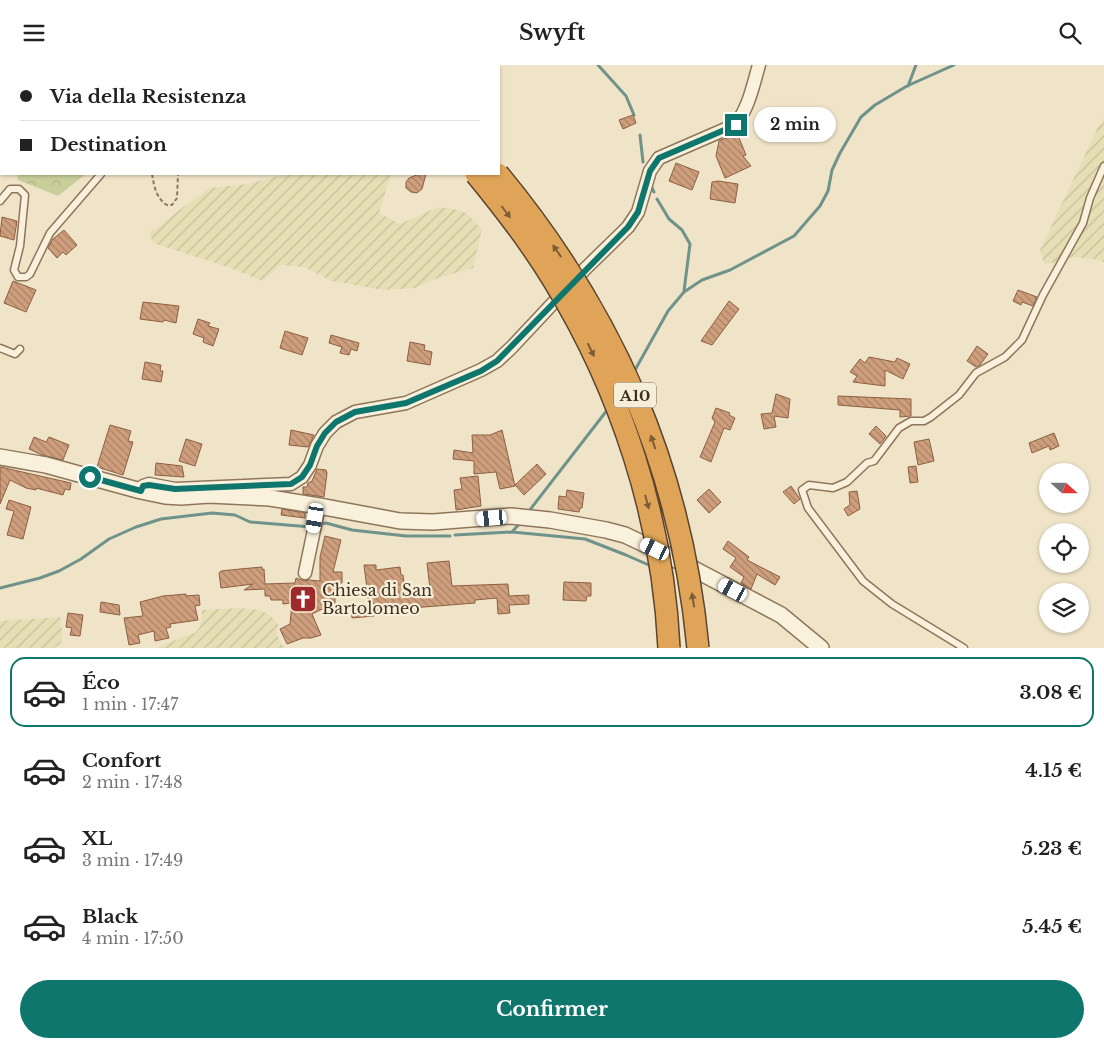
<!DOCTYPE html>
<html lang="fr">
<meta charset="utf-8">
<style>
:root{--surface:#fff;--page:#f2f2f2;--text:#222;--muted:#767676;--line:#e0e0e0;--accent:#0f766e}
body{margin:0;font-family:"Libre Baskerville",serif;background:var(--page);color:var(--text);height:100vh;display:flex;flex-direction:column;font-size:19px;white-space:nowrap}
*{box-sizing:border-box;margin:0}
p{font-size:16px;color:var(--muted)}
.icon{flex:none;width:28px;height:28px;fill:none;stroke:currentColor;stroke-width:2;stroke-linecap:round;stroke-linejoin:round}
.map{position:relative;height:583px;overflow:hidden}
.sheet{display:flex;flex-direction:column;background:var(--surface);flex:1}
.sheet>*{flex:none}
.guide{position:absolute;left:0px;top:0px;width:500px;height:110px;box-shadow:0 1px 4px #0004;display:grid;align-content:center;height:110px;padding:0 20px;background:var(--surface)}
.needle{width:32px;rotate:111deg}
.controls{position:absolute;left:1039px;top:398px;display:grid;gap:10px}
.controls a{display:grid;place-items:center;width:50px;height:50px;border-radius:50%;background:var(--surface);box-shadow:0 1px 4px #0004;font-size:25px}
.end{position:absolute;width:22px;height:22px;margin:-11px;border:6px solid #0f766e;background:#fff;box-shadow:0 0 0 2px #fff}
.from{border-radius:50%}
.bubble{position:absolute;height:35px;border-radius:18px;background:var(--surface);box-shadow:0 1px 4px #0004;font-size:16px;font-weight:800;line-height:35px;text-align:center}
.car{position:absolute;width:15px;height:30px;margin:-15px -8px;border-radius:6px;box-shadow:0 0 4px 1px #0007;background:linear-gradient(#fff 24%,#345 0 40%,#fff 0 76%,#345 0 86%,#fff 0)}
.guide b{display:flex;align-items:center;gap:18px;height:48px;font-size:19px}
.guide b+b{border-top:1px solid var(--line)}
.guide i{width:12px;height:12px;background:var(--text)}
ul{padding:9px 0 0;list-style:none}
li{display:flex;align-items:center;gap:15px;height:70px;margin:0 10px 8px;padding:0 10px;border:2px solid transparent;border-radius:15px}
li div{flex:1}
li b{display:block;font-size:19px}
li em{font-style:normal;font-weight:800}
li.active{border-color:var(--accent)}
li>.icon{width:45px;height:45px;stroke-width:1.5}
.button{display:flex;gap:10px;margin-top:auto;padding:10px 20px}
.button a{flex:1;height:58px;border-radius:30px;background:var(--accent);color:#fff;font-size:20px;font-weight:800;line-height:58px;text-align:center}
header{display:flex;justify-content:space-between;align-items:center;height:65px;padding:0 20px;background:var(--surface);font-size:22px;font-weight:800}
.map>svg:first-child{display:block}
</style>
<header><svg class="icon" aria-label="menu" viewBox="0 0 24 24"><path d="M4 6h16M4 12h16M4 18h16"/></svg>Swyft<svg class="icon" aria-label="search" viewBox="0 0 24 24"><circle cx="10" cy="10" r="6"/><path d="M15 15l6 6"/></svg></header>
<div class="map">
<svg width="1104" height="583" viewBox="0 0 1104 583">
<defs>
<pattern id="farmland-furrows" width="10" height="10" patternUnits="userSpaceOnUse" patternTransform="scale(1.25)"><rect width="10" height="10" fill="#e6deb5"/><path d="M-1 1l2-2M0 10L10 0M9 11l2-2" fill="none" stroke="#c6bf9b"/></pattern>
<pattern id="forest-crowns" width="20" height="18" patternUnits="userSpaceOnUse" patternTransform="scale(1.25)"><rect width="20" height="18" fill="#c9cf9b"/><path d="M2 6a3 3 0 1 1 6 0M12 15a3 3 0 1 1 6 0" fill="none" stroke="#aeb285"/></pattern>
<pattern id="building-back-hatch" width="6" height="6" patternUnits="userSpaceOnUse" patternTransform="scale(1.25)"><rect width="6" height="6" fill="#cf9f7d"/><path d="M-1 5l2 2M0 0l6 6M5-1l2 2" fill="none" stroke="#a98266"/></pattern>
</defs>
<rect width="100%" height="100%" fill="#f0e4c8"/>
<path fill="url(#farmland-furrows)" d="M 1104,53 L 1104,197 L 1093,194 L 1072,192 L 1059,197 L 1044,199 L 1040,185 L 1098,62 Z
M 288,109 L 391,109 L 379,148 L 400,159 L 438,142 L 454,144 L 466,148 L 482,164 L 473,203 L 435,214 L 415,223 L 383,225 L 332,216 L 304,202 L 281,200 L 263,216 L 225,201 L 153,178 L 149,167 L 156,164 L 182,143 L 210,123 L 247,119 Z
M 240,543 L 258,545 L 266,548 L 273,553 L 278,560 L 276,568 L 284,583 L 156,583 L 187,570 L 195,568 L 200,562 L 202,545 Z
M 60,552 L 63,571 L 60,579 L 54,583 L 0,583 L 0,556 Z"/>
<path fill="url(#forest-crowns)" d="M 17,109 L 86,109 L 58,131 L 18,115 Z"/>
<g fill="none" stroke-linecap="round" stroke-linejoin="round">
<path stroke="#6f938a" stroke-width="3" d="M 598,0 L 626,31 L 634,50
M 34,1 L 35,0
M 908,21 L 916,0
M 640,70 L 643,97
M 0,81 L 1,78
M 650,119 L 654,127
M 657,134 L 669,154 L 682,165 L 690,179 L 684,226
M 635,305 L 668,246 L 684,227 L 702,215 L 730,205 L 794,171 L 820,141 L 828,126 L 832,105 L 840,88 L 861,52 L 875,40 L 907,21 L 954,0
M 529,446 L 608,344
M 319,459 L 326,458 L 352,465 L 406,471 L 450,471
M 512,467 L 521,457
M 455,470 L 512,467 L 585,474 L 626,490 L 651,501
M 0,523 L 40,513 L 59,506 L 81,494 L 109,474 L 136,462 L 161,454 L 212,448 L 235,450 L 250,457 L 311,462"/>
</g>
<path fill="url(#building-back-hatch)" stroke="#8d5f41" d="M 633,50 L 636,58 L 623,64 L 619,55 Z
M 737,68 L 746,90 L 743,91 L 751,101 L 725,113 L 716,91 L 719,76 Z
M 676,98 L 699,107 L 692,125 L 669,116 Z
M 419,109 L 426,109 L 422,124 L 417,128 L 411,127 L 406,123 L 406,117 L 409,113 Z
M 718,116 L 738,119 L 735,138 L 710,134 L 712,117 Z
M 2,152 L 17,156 L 14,175 L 0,171 Z
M 64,165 L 77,180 L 66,190 L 63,187 L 57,193 L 48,183 L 53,174 Z
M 13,216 L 36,225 L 26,247 L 4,238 Z
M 1018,225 L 1037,232 L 1033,241 L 1022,237 L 1021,240 L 1013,236 Z
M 729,236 L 739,244 L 712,280 L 701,276 Z
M 143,237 L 179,241 L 176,258 L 164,255 L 163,257 L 140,254 Z
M 198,254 L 210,258 L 208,261 L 219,264 L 213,281 L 203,277 L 204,273 L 193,269 Z
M 285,266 L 308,273 L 302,290 L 280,283 Z
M 331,270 L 359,278 L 357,286 L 351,284 L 349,290 L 340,288 L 342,282 L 329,278 Z
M 410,277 L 425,280 L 424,285 L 432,287 L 430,300 L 407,296 Z
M 977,281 L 988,289 L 980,300 L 976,302 L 967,296 Z
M 869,292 L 895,297 L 897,293 L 910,299 L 903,314 L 885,305 L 885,321 L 853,317 L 857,311 L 850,307 L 860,294 L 865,298 Z
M 145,297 L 161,300 L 160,306 L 163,306 L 161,317 L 142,314 Z
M 776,329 L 790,334 L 788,353 L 774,351 L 776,362 L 764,364 L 761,349 L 772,348 Z
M 838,331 L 911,334 L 911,351 L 900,352 L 900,345 L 838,340 Z
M 716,343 L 730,348 L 729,350 L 735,353 L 730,365 L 724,363 L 711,397 L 700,392 L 715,357 L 712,353 Z
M 110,360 L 131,366 L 128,376 L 133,377 L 123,410 L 97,402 Z
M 876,361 L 886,371 L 880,379 L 869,369 Z
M 291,365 L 314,370 L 308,382 L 289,380 Z
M 502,365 L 515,421 L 500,424 L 496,407 L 474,409 L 474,396 L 453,394 L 454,385 L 473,388 L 472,370 L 490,370 Z
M 1054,368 L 1059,381 L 1050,385 L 1049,381 L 1032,388 L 1029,378 Z
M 34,372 L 46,377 L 49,372 L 69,380 L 63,395 L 42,390 L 29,384 Z
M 186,374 L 202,379 L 195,401 L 179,396 Z
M 929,374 L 934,396 L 918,400 L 914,377 Z
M 156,398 L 182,401 L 184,412 L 155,410 Z
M 537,399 L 546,409 L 524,430 L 515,420 Z
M 916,401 L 918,417 L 910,418 L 908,402 Z
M 0,402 L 71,418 L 70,425 L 65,424 L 63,430 L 36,423 L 36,425 L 26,423 L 10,415 L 0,439 Z
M 317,404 L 326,405 L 327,408 L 324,432 L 303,429 L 303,422 L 307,422 L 308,418 L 312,416 Z
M 478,411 L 481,441 L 456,445 L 454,425 L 462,424 L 460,413 Z
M 791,421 L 800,434 L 794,439 L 783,427 Z
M 709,424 L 721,437 L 709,448 L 697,435 Z
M 567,425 L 584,428 L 582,443 L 580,443 L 579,447 L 558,444 L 559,431 L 566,432 Z
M 857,426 L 860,444 L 848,451 L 844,444 L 850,440 L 849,427 Z
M 9,435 L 31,442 L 23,474 L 7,470 L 14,446 L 6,444 Z
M 282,444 L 305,448 L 305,453 L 281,450 Z
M 325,471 L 341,475 L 333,507 L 342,507 L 342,518 L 335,518 L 335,538 L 312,549 L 321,570 L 311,573 L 303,573 L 287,579 L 280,564 L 290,559 L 292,538 L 283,539 L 283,535 L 271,535 L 270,531 L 265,531 L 265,524 L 244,525 L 253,519 L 221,523 L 219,508 L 221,506 L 240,504 L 262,502 L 262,505 L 264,504 L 265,519 L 295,518 L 296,513 L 304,516 L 309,515 L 320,516 L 320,492 Z
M 728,476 L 749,492 L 747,495 L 780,512 L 775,520 L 757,509 L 751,524 L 741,518 L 744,512 L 730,502 L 736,493 L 723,484 Z
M 449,496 L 452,521 L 508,519 L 509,531 L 529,530 L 529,539 L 509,540 L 510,548 L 498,549 L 497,533 L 475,535 L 475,538 L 373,546 L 374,551 L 352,553 L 351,544 L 357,543 L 357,541 L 369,540 L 364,500 L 376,500 L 376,505 L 400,502 L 401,510 L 403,510 L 405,526 L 430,524 L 427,498 Z
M 564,517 L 591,518 L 591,531 L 587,531 L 586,536 L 563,535 Z
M 186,529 L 186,531 L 199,530 L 200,540 L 195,541 L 198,555 L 170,559 L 171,562 L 166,563 L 169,573 L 155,576 L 154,566 L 138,570 L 140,578 L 129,580 L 124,553 L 143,551 L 140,537 L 163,531 Z
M 101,537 L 119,540 L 120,550 L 100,547 Z
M 68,548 L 83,550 L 80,571 L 70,570 L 72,563 L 66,562 Z"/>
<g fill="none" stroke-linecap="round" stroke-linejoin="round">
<g stroke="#8d765c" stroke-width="9">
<path id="service" d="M 180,0 L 182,1
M 0,136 L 10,124 L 19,124 L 25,130 L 20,181 L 14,205 L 18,212 L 26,212 L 30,209 L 50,168 L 101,109
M 0,283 L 15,289 L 20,284
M 964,583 L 892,539 L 863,516 L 808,443 L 802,425 L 809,420 L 833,423 L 847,417 L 867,398 L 874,396 L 899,363 L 911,356 L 924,356 L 931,352 L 959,330 L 976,308 L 1005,292 L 1022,275 L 1043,230 L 1083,158 L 1090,133 L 1104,101"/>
</g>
<g stroke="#8d765c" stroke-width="15">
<path id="minor" d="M 141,426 L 143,421 L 149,419 L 175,424 L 291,419 L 302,412 L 310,400 L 317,381 L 325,368 L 336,357 L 355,347 L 406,338 L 481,305 L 497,296 L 512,282 L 585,204 L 628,162 L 638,147 L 650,106 L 659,93 L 735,60 C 749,43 753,20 759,0
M 305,508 L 319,441"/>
</g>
<g stroke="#8d765c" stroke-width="18">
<path id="tertiary" d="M 0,392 L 46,400 L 141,426 L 165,431 L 181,432 L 209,430 L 270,433 L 319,441 L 400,456 L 433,457 L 511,451 L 550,455 L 606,465 L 625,470 L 669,491 L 781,550 L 821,583"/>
</g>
<g stroke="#5b4430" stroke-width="24">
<path id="motorway" d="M 380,0 L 382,1
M 403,0 L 404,1"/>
</g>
<path stroke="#8d765c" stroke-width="2" stroke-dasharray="4 2.5" stroke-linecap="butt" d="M 152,109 C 154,121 156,133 167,140 L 172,140 L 177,133 L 178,109"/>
<use href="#service" stroke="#faf1dc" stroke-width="6"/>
<use href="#minor" stroke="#faf1dc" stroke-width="12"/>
<use href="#tertiary" stroke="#faf1dc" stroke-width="15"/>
<use href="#motorway" stroke="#e0a458" stroke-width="21"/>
<g stroke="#5b4430" stroke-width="24" stroke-linecap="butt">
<path id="motorway-bridge" d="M 476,109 C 504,143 531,178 554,216 C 621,325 663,454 669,583
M 498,109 C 613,248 681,402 698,583"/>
</g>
<use href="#motorway-bridge" stroke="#e0a458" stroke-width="21"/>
</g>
<defs><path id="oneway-solid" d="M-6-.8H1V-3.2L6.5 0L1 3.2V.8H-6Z" transform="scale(1.25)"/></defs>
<g fill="#7e5d36">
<use href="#oneway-solid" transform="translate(506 147) rotate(53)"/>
<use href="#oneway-solid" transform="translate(557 186) rotate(-125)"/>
<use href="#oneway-solid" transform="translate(591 285) rotate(64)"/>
<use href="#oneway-solid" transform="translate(653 377) rotate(-109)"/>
<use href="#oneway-solid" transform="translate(647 437) rotate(75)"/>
<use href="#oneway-solid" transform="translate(693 535) rotate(-99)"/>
</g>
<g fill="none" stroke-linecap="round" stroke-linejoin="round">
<path stroke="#0f766e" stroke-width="6" d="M 90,412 L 141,426 L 143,421 L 149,420 L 175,424 L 291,419 L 302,412 L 310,400 L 317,381 L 325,368 L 336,357 L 355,347 L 406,338 L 481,306 L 497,296 L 628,162 L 638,147 L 650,106 L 659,93 L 736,60"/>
</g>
<defs>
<g id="church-square" transform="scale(1.4375)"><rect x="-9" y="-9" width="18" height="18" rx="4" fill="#9e2a2b" stroke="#f7eed8"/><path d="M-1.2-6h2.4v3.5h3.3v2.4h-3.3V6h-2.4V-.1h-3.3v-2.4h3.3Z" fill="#fff"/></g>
</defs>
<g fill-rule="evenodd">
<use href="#church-square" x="303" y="534"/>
</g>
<g text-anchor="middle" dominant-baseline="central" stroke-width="4.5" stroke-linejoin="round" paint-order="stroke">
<rect fill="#f7eed8" stroke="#756857" stroke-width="1" x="614" y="317.5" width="42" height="25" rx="4"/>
<g font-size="15" font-weight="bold" fill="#3d2e20">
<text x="635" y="330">A10</text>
</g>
<g font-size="16" fill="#3d2e20" stroke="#f7eed8" text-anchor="start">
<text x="322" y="525">Chiesa di San<tspan x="322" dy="18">Bartolomeo</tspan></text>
</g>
</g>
</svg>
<div class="controls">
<a><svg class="needle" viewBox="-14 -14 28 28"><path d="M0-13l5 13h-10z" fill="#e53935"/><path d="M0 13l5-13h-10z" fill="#767676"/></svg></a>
<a><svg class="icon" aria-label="locate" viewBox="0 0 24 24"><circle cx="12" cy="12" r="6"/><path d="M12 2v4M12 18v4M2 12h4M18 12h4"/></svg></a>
<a><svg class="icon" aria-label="layers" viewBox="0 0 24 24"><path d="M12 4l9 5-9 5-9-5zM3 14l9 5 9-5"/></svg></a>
</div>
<i class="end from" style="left:90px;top:412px"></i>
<i class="end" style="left:736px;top:60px"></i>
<div class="bubble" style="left:754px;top:42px;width:82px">2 min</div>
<i class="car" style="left:315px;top:453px;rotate:189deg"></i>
<i class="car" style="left:492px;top:453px;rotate:265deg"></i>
<i class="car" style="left:655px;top:484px;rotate:296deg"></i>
<i class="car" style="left:733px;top:525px;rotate:298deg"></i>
<div class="guide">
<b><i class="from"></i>Via della Resistenza</b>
<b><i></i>Destination</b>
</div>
</div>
<section class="sheet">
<ul>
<li class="active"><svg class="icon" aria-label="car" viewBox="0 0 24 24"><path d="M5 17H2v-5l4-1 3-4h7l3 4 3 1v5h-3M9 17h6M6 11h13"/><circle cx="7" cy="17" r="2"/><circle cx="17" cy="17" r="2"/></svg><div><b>Éco</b><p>1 min · 17:47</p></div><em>3.08 €</em></li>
<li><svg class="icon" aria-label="car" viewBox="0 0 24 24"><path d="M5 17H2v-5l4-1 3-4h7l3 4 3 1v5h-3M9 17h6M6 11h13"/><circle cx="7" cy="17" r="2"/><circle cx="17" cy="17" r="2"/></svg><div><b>Confort</b><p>2 min · 17:48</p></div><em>4.15 €</em></li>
<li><svg class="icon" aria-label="car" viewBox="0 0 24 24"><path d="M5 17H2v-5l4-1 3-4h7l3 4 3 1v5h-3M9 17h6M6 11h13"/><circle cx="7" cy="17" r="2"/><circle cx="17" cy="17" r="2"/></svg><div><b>XL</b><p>3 min · 17:49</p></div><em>5.23 €</em></li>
<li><svg class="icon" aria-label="car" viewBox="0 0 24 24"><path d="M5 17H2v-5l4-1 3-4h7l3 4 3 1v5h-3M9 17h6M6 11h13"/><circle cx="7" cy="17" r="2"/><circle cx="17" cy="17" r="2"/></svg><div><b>Black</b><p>4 min · 17:50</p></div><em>5.45 €</em></li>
</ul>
<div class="button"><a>Confirmer</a></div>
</section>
